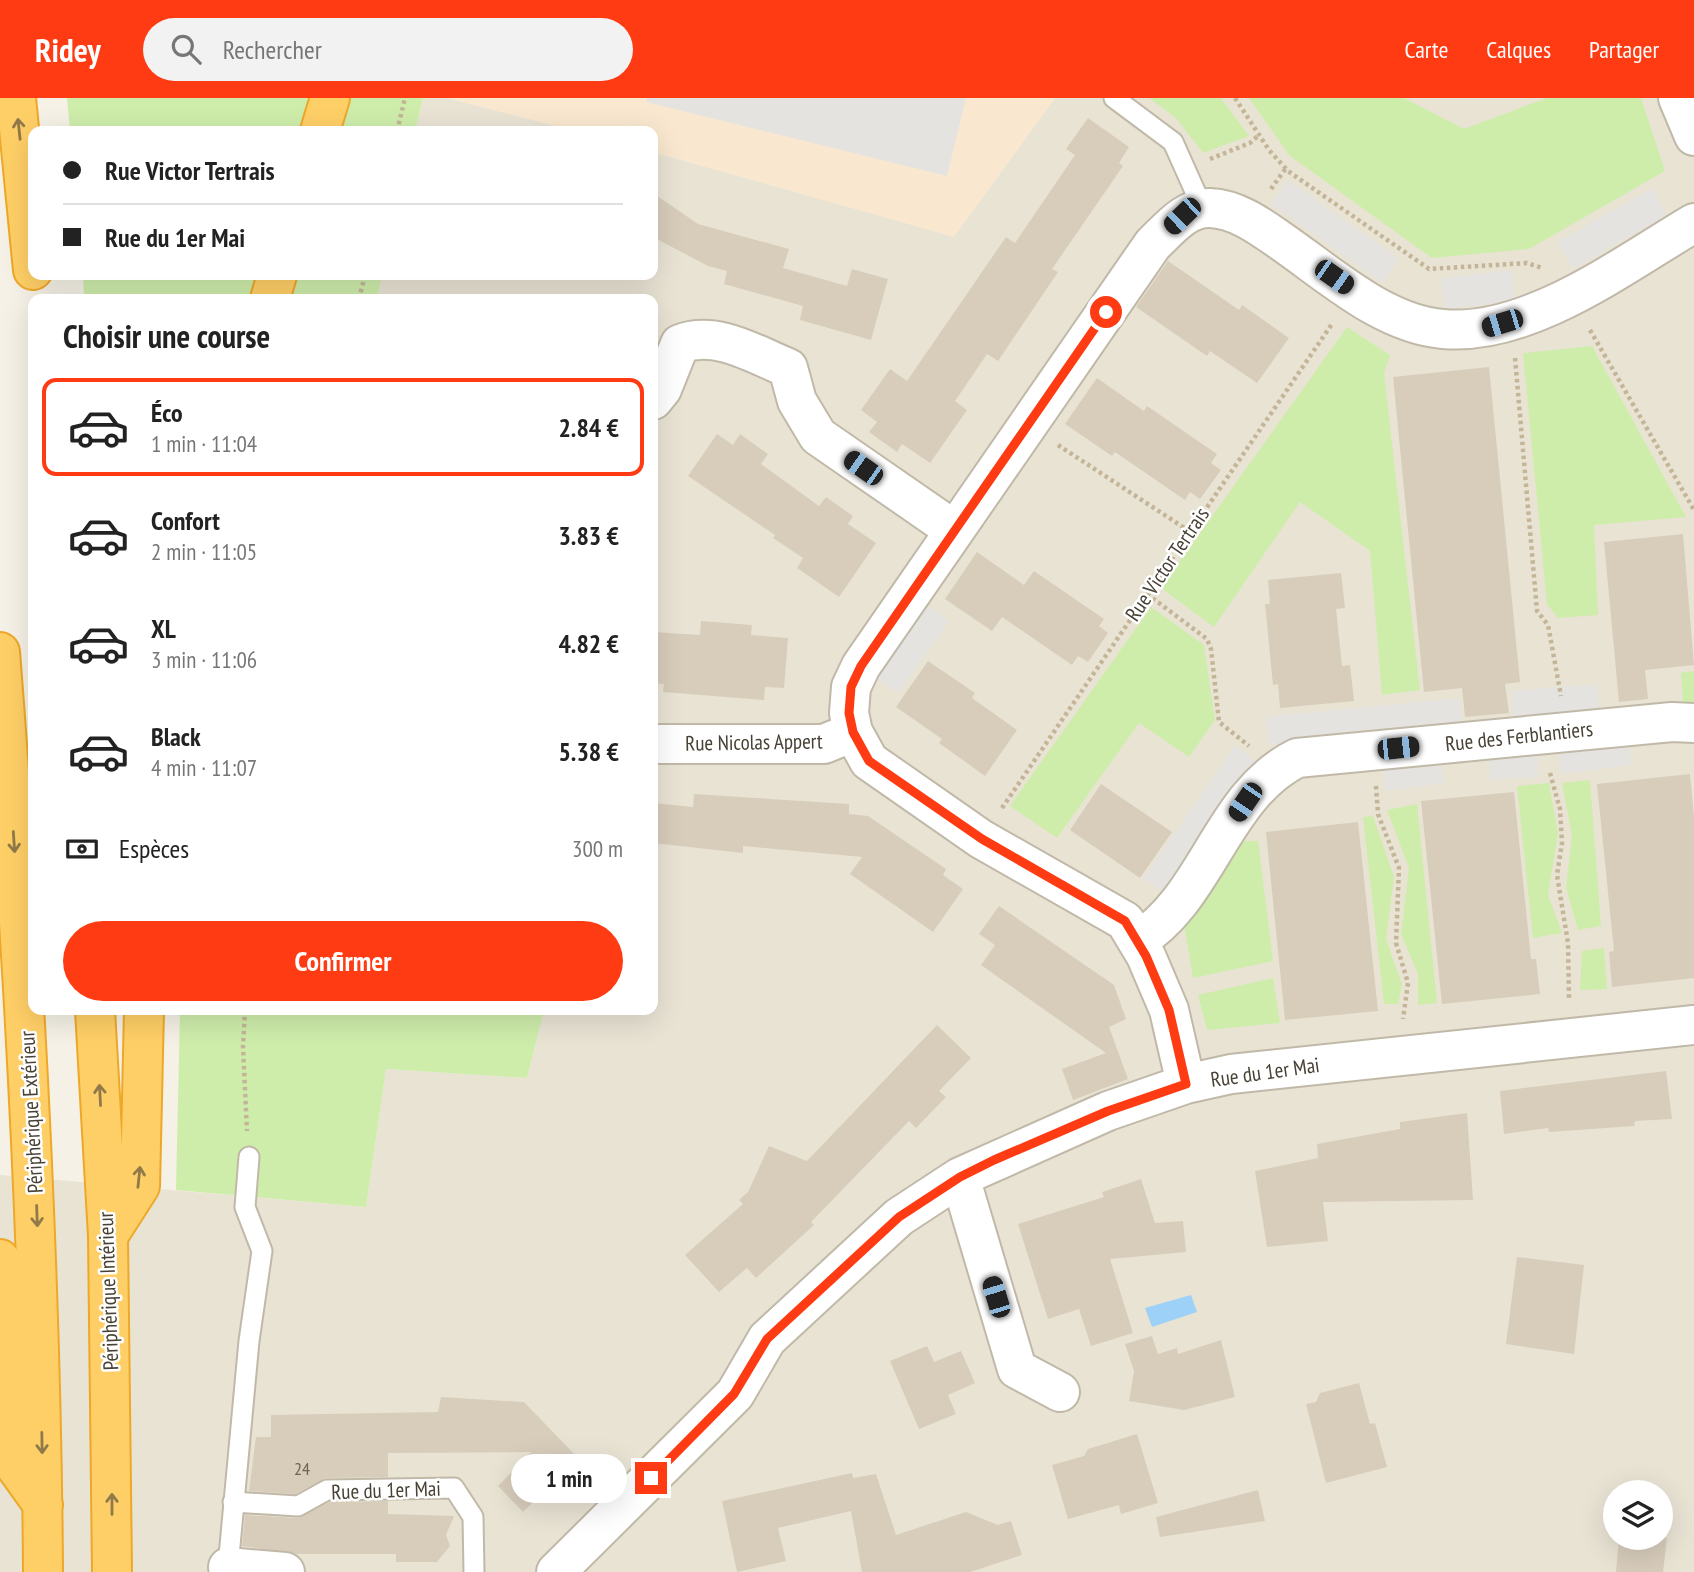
<!DOCTYPE html>
<html lang="fr">
<meta charset="utf-8">
<style>
:root{--surface:#fff;--page:#f2f2f2;--text:#222;--muted:#767676;--line:#e0e0e0;--accent:#ff3b13}
body{margin:0;font-family:"PT Sans Narrow",sans-serif;background:var(--page);color:var(--text);height:100vh;display:flex;flex-direction:column;font-size:26px;white-space:nowrap}
*{box-sizing:border-box;margin:0}
p{font-size:23px;color:var(--muted)}
.icon{flex:none;width:38px;height:38px;fill:none;stroke:currentColor;stroke-width:2;stroke-linecap:round;stroke-linejoin:round}
.map{position:relative;flex:1;overflow:hidden}
.sheet{position:absolute;left:28px;top:196px;width:630px;height:721px;display:flex;flex-direction:column;background:var(--surface);border-radius:14px;box-shadow:0 7px 28px #0002}
.sheet>*{flex:none}
.guide{position:absolute;left:28px;top:28px;width:630px;height:154px;border-radius:14px;box-shadow:0 7px 28px #0002;display:grid;align-content:center;height:154px;padding:0 35px;background:var(--surface)}
.tools{position:absolute;left:1603px;top:1382px;display:grid;gap:14px}
.tools a{display:grid;place-items:center;width:70px;height:70px;border-radius:50%;background:var(--surface);box-shadow:0 7px 28px #0002;font-size:35px}
.end{position:absolute;width:32px;height:32px;margin:-16px;border:9px solid #ff3b13;background:#fff;box-shadow:0 0 0 4px #fff}
.from{border-radius:50%}
.bubble{position:absolute;height:49px;border-radius:24px;background:var(--surface);box-shadow:0 7px 28px #0002;font-size:23px;font-weight:700;line-height:49px;text-align:center}
.car{position:absolute;width:21px;height:42px;margin:-21px -10px;border-radius:9px;box-shadow:0 0 5px 2px #0007;background:linear-gradient(#222 24%,#8ab4d8 0 40%,#222 0 76%,#8ab4d8 0 86%,#222 0)}
.guide b{display:flex;align-items:center;gap:24px;height:66px;font-size:26px}
.guide b+b{border-top:2px solid var(--line)}
.guide i{width:18px;height:18px;background:var(--text)}
ul{padding:0;list-style:none}
li{display:flex;align-items:center;gap:21px;height:98px;margin:0 14px 10px;padding:0 21px;border:4px solid transparent;border-radius:14px}
li div{flex:1}
li b{display:block;font-size:26px}
li em{font-style:normal;font-weight:700}
li.selected{border-color:var(--accent)}
li>.icon{width:63px;height:63px;stroke-width:1.5}
h2{padding:0 35px;font-size:32px;line-height:84px}
.pay{display:flex;align-items:center;gap:18px;height:77px;padding:0 35px;font-size:26px}
.pay p{margin-inline-start:auto}
.cta{display:flex;gap:14px;margin-top:auto;padding:14px 35px}
.cta a{flex:1;height:80px;border-radius:42px;background:var(--accent);color:#fff;font-size:28px;font-weight:700;line-height:80px;text-align:center}
header{display:flex;align-items:center;gap:42px;box-sizing:border-box;height:98px;padding:0 35px;background:var(--accent);color:#fff}
header strong{font-size:33px}
nav{display:flex;gap:38px;margin-inline-start:auto;font-size:24px}
.search{width:490px;height:63px;background:var(--page);display:flex;align-items:center;gap:18px;box-sizing:border-box;padding:0 24px;border-radius:38px;color:var(--muted);font-size:26px}
.map>svg:first-child{display:block}
</style>
<header>
<strong>Ridey</strong>
<div class="search"><svg class="icon" aria-label="search" viewBox="0 0 24 24"><circle cx="10" cy="10" r="6"/><path d="M15 15l6 6"/></svg>Rechercher</div>
<nav><a>Carte</a><a>Calques</a><a>Partager</a></nav>
</header>
<div class="map">
<svg width="1694" height="1474" viewBox="0 0 1694 1474">
<rect width="100%" height="100%" fill="#f5f1e6"/>
<path fill="#e9e3d4" fill-rule="evenodd" d="M 423,0 L 447,0 L 576,33 L 415,33 Z
M 1055,0 L 1694,0 L 1694,1474 L 0,1474 L 0,1077 L 366,1109 L 386,971 L 527,980 L 544,912 L 653,912 L 653,201 L 377,201 L 382,177 L 653,177 L 653,54 L 954,138 ZM 1615,1395 L 1661,1395 L 1661,1440 L 1615,1440 Z"/>
<path fill="#f9e8cf" d="M 447,0 L 1055,0 L 954,139 L 653,54 L 653,33 L 576,33 Z"/>
<path fill="#ceedab" d="M 67,0 L 423,0 L 415,33 L 70,33 Z
M 1149,0 L 1221,0 L 1249,38 L 1203,55 L 1176,20 Z
M 1249,0 L 1404,0 L 1464,31 L 1547,0 L 1641,0 L 1665,73 L 1529,151 L 1432,160 L 1290,58 Z
M 83,177 L 382,177 L 377,201 L 84,201 Z
M 1347,229 L 1390,257 L 1384,275 L 1420,592 L 1382,597 L 1370,453 L 1300,404 L 1214,529 L 1161,490 Z
M 1592,248 L 1686,419 L 1594,427 L 1598,517 L 1558,520 L 1547,506 L 1523,255 Z
M 1151,509 L 1204,547 L 1215,622 L 1189,659 L 1139,625 L 1057,740 L 1010,708 Z
M 1694,573 L 1694,605 L 1683,604 L 1681,575 Z
M 1590,682 L 1601,828 L 1578,832 L 1566,790 L 1572,738 L 1562,685 Z
M 1549,685 L 1558,736 L 1548,797 L 1562,835 L 1533,840 L 1517,688 Z
M 1417,706 L 1437,905 L 1418,907 L 1418,876 L 1401,836 L 1409,770 L 1387,712 Z
M 1373,718 L 1394,779 L 1386,841 L 1402,887 L 1398,906 L 1384,906 L 1363,719 Z
M 1244,743 L 1258,743 L 1273,863 L 1193,880 L 1184,826 Z
M 1604,850 L 1607,891 L 1580,892 L 1582,853 Z
M 1273,880 L 1280,925 L 1207,932 L 1198,897 Z
M 180,912 L 544,912 L 527,980 L 386,971 L 366,1109 L 176,1092 Z"/>
<path fill="#e5e3df" d="M 647,0 L 966,0 L 947,78 L 646,4 Z
M 1288,82 L 1399,161 L 1382,185 L 1271,106 Z
M 1652,90 L 1667,117 L 1573,171 L 1558,144 Z
M 1512,172 L 1515,203 L 1445,211 L 1441,180 Z
M 926,506 L 949,523 L 898,595 L 875,579 Z
M 1597,586 L 1599,615 L 1514,622 L 1511,593 Z
M 1459,600 L 1462,628 L 1269,647 L 1266,619 Z
M 1628,638 L 1632,667 L 1561,676 L 1558,648 Z
M 1235,648 L 1256,663 L 1164,795 L 1143,781 Z
M 1537,650 L 1539,679 L 1490,682 L 1488,653 Z
M 1440,659 L 1444,685 L 1386,693 L 1383,667 Z"/>
<path fill="#9dd1f7" d="M 1191,1197 L 1197,1214 L 1152,1229 L 1145,1210 Z"/>
<path fill="#d8cdbb" d="M 1088,20 L 1129,49 L 1119,65 L 1123,68 L 1052,171 L 1058,174 L 998,263 L 987,256 L 955,303 L 967,312 L 930,365 L 902,346 L 897,354 L 869,334 L 877,324 L 861,312 L 890,271 L 907,283 L 1006,139 L 1015,145 L 1075,57 L 1066,51 Z
M 653,95 L 698,126 L 789,151 L 783,170 L 847,188 L 852,171 L 888,181 L 871,242 L 800,222 L 803,208 L 724,186 L 727,173 L 708,168 L 653,139 Z
M 1168,163 L 1239,212 L 1242,207 L 1289,240 L 1257,285 L 1210,253 L 1207,258 L 1136,209 Z
M 1489,269 L 1520,584 L 1505,586 L 1509,615 L 1465,619 L 1462,590 L 1424,594 L 1393,279 Z
M 1097,280 L 1144,313 L 1147,308 L 1217,356 L 1211,365 L 1221,372 L 1200,401 L 1190,394 L 1185,402 L 1115,354 L 1112,358 L 1065,326 Z
M 717,336 L 733,347 L 740,336 L 768,356 L 761,366 L 819,408 L 826,399 L 853,418 L 848,426 L 876,445 L 839,499 L 797,470 L 803,460 L 773,440 L 775,437 L 688,378 Z
M 1683,436 L 1694,567 L 1645,572 L 1648,601 L 1619,604 L 1604,444 Z
M 977,454 L 1024,487 L 1034,473 L 1104,521 L 1099,528 L 1108,535 L 1088,564 L 1078,558 L 1072,567 L 1002,519 L 992,533 L 945,501 Z
M 1341,475 L 1345,510 L 1336,511 L 1342,568 L 1350,567 L 1354,603 L 1280,610 L 1278,586 L 1273,587 L 1265,506 L 1270,506 L 1268,482 Z
M 701,523 L 752,527 L 751,537 L 788,540 L 784,590 L 765,589 L 764,602 L 663,594 L 664,586 L 653,585 L 653,534 L 700,537 Z
M 928,563 L 975,595 L 972,600 L 1017,632 L 985,678 L 939,645 L 942,641 L 896,609 Z
M 1690,676 L 1694,719 L 1694,880 L 1612,889 L 1609,854 L 1614,853 L 1597,686 Z
M 1101,686 L 1172,734 L 1140,780 L 1070,732 Z
M 1514,694 L 1531,861 L 1536,861 L 1540,896 L 1442,906 L 1421,703 Z
M 694,696 L 849,706 L 849,716 L 868,718 L 946,771 L 943,777 L 963,791 L 933,834 L 850,776 L 862,759 L 743,748 L 743,755 L 653,745 L 653,705 L 693,709 Z
M 1358,724 L 1378,913 L 1285,922 L 1266,734 Z
M 999,808 L 1114,887 L 1126,921 L 1109,929 L 1128,981 L 1073,1002 L 1062,971 L 1106,955 L 981,867 L 995,847 L 979,836 Z
M 937,927 L 971,960 L 939,993 L 946,999 L 916,1030 L 909,1023 L 811,1124 L 814,1127 L 756,1180 L 747,1170 L 719,1194 L 685,1157 L 743,1106 L 739,1102 L 748,1094 L 769,1048 L 807,1063 Z
M 1666,973 L 1672,1021 L 1635,1023 L 1634,1028 L 1549,1034 L 1548,1030 L 1504,1036 L 1500,993 Z
M 1467,1015 L 1473,1102 L 1323,1104 L 1328,1143 L 1267,1149 L 1255,1073 L 1318,1060 L 1317,1046 L 1400,1031 L 1400,1024 Z
M 1141,1081 L 1155,1125 L 1183,1123 L 1186,1154 L 1110,1161 L 1133,1235 L 1091,1248 L 1079,1211 L 1048,1221 L 1018,1126 L 1104,1099 L 1102,1094 Z
M 1517,1159 L 1584,1167 L 1574,1256 L 1506,1246 Z
M 1152,1238 L 1158,1256 L 1177,1250 L 1178,1256 L 1221,1242 L 1235,1299 L 1184,1312 L 1129,1303 L 1134,1273 L 1125,1246 Z
M 927,1248 L 934,1264 L 961,1253 L 975,1285 L 948,1297 L 956,1316 L 919,1331 L 890,1263 Z
M 1359,1285 L 1370,1326 L 1375,1325 L 1387,1369 L 1326,1385 L 1306,1306 L 1316,1304 L 1320,1295 Z
M 441,1299 L 524,1304 L 578,1360 L 523,1414 L 498,1388 L 531,1354 L 388,1355 L 388,1379 L 326,1380 L 295,1396 L 249,1393 L 256,1339 L 271,1339 L 271,1317 L 438,1314 Z
M 1137,1336 L 1158,1405 L 1121,1416 L 1119,1407 L 1068,1421 L 1052,1367 L 1084,1358 L 1088,1351 Z
M 852,1375 L 853,1380 L 876,1376 L 896,1437 L 966,1414 L 998,1427 L 1011,1423 L 1022,1457 L 970,1474 L 862,1474 L 851,1413 L 778,1430 L 786,1463 L 737,1474 L 722,1403 Z
M 1258,1392 L 1265,1423 L 1160,1439 L 1156,1419 Z
M 388,1403 L 388,1416 L 454,1418 L 446,1437 L 450,1448 L 437,1464 L 396,1464 L 396,1456 L 298,1456 L 242,1448 L 245,1417 L 298,1420 L 330,1404 Z
M 1619,1440 L 1667,1440 L 1663,1474 L 1616,1474 Z"/>
<g fill="none" stroke-linecap="round" stroke-linejoin="round">
<g stroke="#c1b9a8" stroke-width="23">
<path id="lane" d="M 1114,0 L 1173,44 L 1203,111
M 233,1404 L 298,1408 L 327,1392 L 454,1390 L 473,1419 L 474,1474
M 228,1469 L 249,1243 L 262,1153 L 245,1109 L 249,1059"/>
</g>
<g stroke="#c1b9a8" stroke-width="42">
<path id="street" d="M 1678,0 L 1694,38
M 653,302 L 662,291 L 680,246 C 716,232 754,256 788,270 L 797,303 L 818,338 L 954,432
M 653,646 L 824,646 L 853,634
M 1137,843 C 1208,800 1221,698 1297,660 L 1672,624 L 1694,625
M 1186,986 L 1169,912 L 1146,858 L 1125,823 L 981,741 L 869,663 L 853,634 L 849,615 L 851,589 L 861,568 L 1153,146 C 1169,131 1186,109 1210,110 C 1237,111 1261,129 1281,143 C 1329,176 1383,226 1443,231 C 1528,239 1623,167 1694,125
M 960,1079 L 1017,1271 L 1060,1294
M 228,1469 L 285,1474
M 556,1474 L 735,1296 L 767,1241 L 899,1119 L 960,1079 L 1108,1013 L 1186,986 L 1231,976 L 1694,927"/>
</g>
<g stroke="#eda829" stroke-width="42">
<path id="highway" d="M 16,0 L 33,172
M 320,33 L 330,0
M 270,201 L 277,177
M 0,554 C 24,861 41,1166 43,1474
M 95,912 L 108,1138 L 112,1474
M 108,1138 L 140,1088 L 144,912
M 0,1161 L 6,1253 L 8,1358 L 43,1407"/>
</g>
<path stroke="#c4b598" stroke-width="4.5" stroke-dasharray="3.5 3.5" stroke-linecap="butt" d="M 1235,0 L 1269,52 L 1288,73 L 1429,171 L 1527,165 L 1542,170
M 397,33 L 405,0
M 1210,61 L 1250,45 L 1259,37
M 1271,91 L 1286,70
M 359,201 L 365,177
M 1590,232 L 1694,412
M 1515,260 L 1537,513 L 1548,527 L 1561,598
M 1058,347 L 1189,433
M 1147,496 L 1207,541 L 1211,551 L 1219,624 L 1249,648
M 1550,675 L 1560,711 L 1562,745 L 1557,777 L 1568,845 L 1569,901
M 1376,688 L 1378,716 L 1399,770 L 1396,845 L 1408,885 L 1403,921
M 1002,710 L 1332,226
M 245,912 L 243,949 L 247,1033"/>
<use href="#lane" stroke="#fff" stroke-width="19"/>
<use href="#street" stroke="#fff" stroke-width="38"/>
<use href="#highway" stroke="#ffcf67" stroke-width="38"/>
</g>
<defs><path id="oneway-shaft" d="M-6 0H5M1.5-3L5.5 0L1.5 3" fill="none" stroke-width="1.6" stroke-linecap="round" stroke-linejoin="round" transform="scale(1.75)"/></defs>
<g stroke="#917a49">
<use href="#oneway-shaft" transform="translate(19 31) rotate(-96)"/>
<use href="#oneway-shaft" transform="translate(14 744) rotate(86)"/>
<use href="#oneway-shaft" transform="translate(100 997) rotate(-93)"/>
<use href="#oneway-shaft" transform="translate(139 1079) rotate(-84)"/>
<use href="#oneway-shaft" transform="translate(37 1118) rotate(88)"/>
<use href="#oneway-shaft" transform="translate(42 1345) rotate(89)"/>
<use href="#oneway-shaft" transform="translate(112 1406) rotate(-90)"/>
</g>
<g fill="none" stroke-linecap="round" stroke-linejoin="round">
<path stroke="#ff3b13" stroke-width="9" d="M 651,1380 L 734,1296 L 767,1241 L 899,1119 L 960,1079 L 994,1062 L 1108,1013 L 1186,986 L 1169,912 L 1146,858 L 1125,823 L 982,741 L 869,663 L 853,634 L 849,615 L 851,589 L 861,568 L 1106,214"/>
</g>
<g text-anchor="middle" dominant-baseline="central" stroke-width="5" stroke-linejoin="round" paint-order="stroke">
<g font-size="18" fill="#6c6456">
<text x="302" y="1370">24</text>
</g>
<g font-size="21" fill="#484135" stroke="#fff">
<text transform="translate(1167 466) rotate(-56)">Rue Victor Tertrais</text>
<text transform="translate(1519 638) rotate(-6)">Rue des Ferblantiers</text>
<text transform="translate(754 644) rotate(-1)">Rue Nicolas Appert</text>
<text transform="translate(1265 974) rotate(-8)">Rue du 1er Mai</text>
<text transform="translate(31 1014) rotate(-93)">Périphérique Extérieur</text>
<text transform="translate(108 1193) rotate(-92)">Périphérique Intérieur</text>
<text transform="translate(386 1392) rotate(-2)">Rue du 1er Mai</text>
</g>
</g>
</svg>
<div class="tools">
<a><svg class="icon" aria-label="layers" viewBox="0 0 24 24"><path d="M12 4l9 5-9 5-9-5zM3 14l9 5 9-5"/></svg></a>
</div>
<i class="end from" style="left:1106px;top:214px"></i>
<i class="end" style="left:651px;top:1380px"></i>
<div class="bubble" style="left:511px;top:1356px;width:116px">1 min</div>
<i class="car" style="left:1182px;top:118px;rotate:226deg"></i>
<i class="car" style="left:1334px;top:179px;rotate:125deg"></i>
<i class="car" style="left:1502px;top:225px;rotate:253deg"></i>
<i class="car" style="left:863px;top:370px;rotate:305deg"></i>
<i class="car" style="left:1398px;top:650px;rotate:84deg"></i>
<i class="car" style="left:1245px;top:704px;rotate:214deg"></i>
<i class="car" style="left:996px;top:1199px;rotate:343deg"></i>
<div class="guide">
<b><i class="from"></i>Rue Victor Tertrais</b>
<b><i></i>Rue du 1er Mai</b>
</div>
<section class="sheet">
<h2>Choisir une course</h2>
<ul>
<li class="selected"><svg class="icon" aria-label="car" viewBox="0 0 24 24"><path d="M5 17H2v-5l4-1 3-4h7l3 4 3 1v5h-3M9 17h6M6 11h13"/><circle cx="7" cy="17" r="2"/><circle cx="17" cy="17" r="2"/></svg><div><b>Éco</b><p>1 min · 11:04</p></div><em>2.84 €</em></li>
<li><svg class="icon" aria-label="car" viewBox="0 0 24 24"><path d="M5 17H2v-5l4-1 3-4h7l3 4 3 1v5h-3M9 17h6M6 11h13"/><circle cx="7" cy="17" r="2"/><circle cx="17" cy="17" r="2"/></svg><div><b>Confort</b><p>2 min · 11:05</p></div><em>3.83 €</em></li>
<li><svg class="icon" aria-label="car" viewBox="0 0 24 24"><path d="M5 17H2v-5l4-1 3-4h7l3 4 3 1v5h-3M9 17h6M6 11h13"/><circle cx="7" cy="17" r="2"/><circle cx="17" cy="17" r="2"/></svg><div><b>XL</b><p>3 min · 11:06</p></div><em>4.82 €</em></li>
<li><svg class="icon" aria-label="car" viewBox="0 0 24 24"><path d="M5 17H2v-5l4-1 3-4h7l3 4 3 1v5h-3M9 17h6M6 11h13"/><circle cx="7" cy="17" r="2"/><circle cx="17" cy="17" r="2"/></svg><div><b>Black</b><p>4 min · 11:07</p></div><em>5.38 €</em></li>
</ul>
<div class="pay"><svg class="icon" aria-label="cash" viewBox="0 0 24 24"><path d="M3 7h18v10H3z"/><circle cx="12" cy="12" r="2"/></svg>Espèces<p>300 m</p></div>
<div class="cta"><a>Confirmer</a></div>
</section>
</div>
